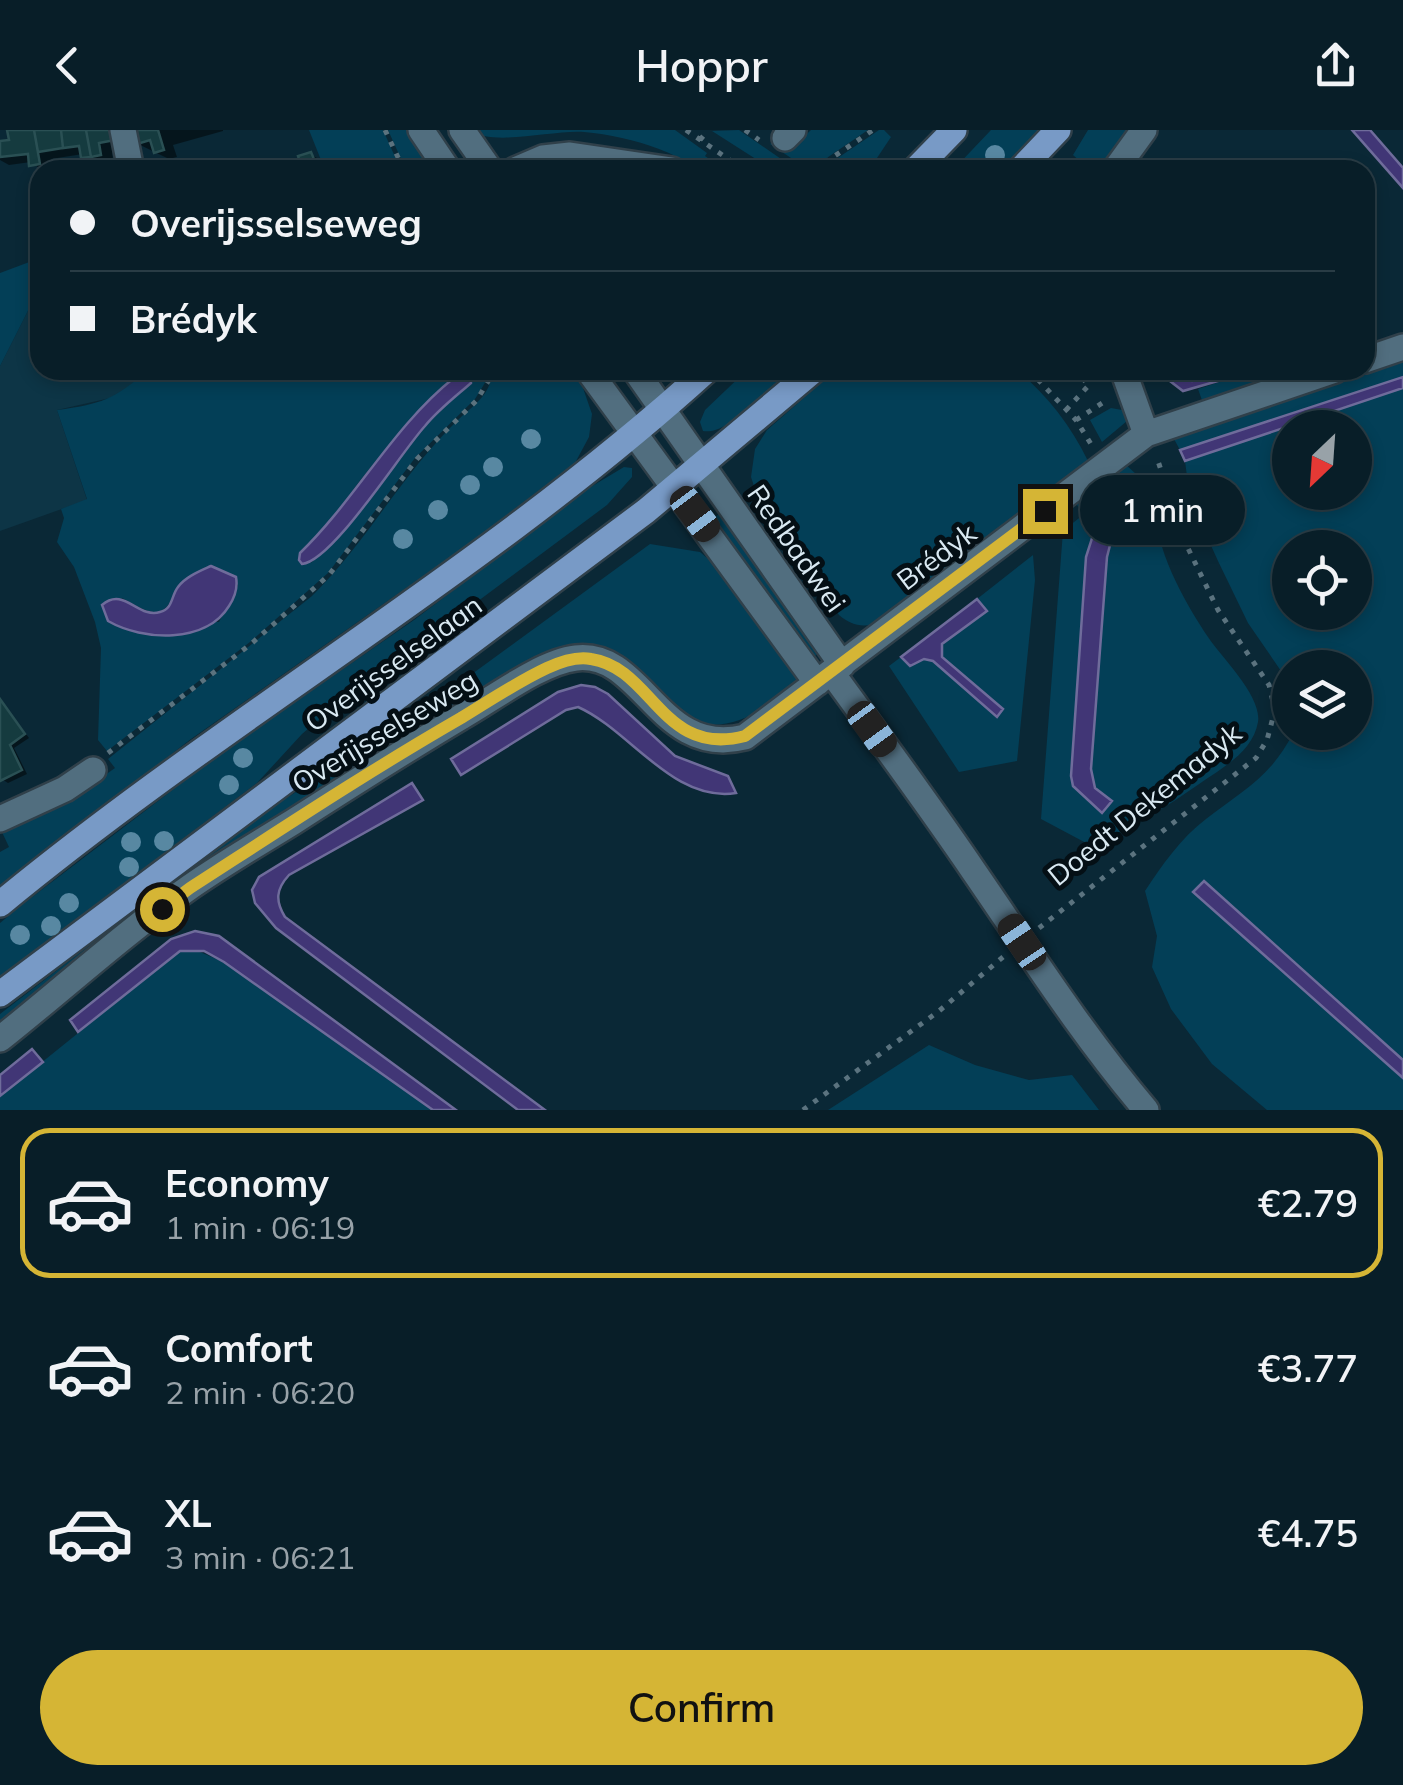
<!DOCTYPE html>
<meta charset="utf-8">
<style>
:root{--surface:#081e28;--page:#112730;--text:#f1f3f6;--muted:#98a2a8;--line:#293c45;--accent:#d5b535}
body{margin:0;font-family:Mulish,sans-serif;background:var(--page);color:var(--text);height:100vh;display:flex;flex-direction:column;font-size:38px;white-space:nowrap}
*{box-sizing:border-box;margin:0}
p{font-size:32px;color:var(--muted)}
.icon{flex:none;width:55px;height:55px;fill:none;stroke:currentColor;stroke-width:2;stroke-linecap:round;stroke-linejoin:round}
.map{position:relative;height:980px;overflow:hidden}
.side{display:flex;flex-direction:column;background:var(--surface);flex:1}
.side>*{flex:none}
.banner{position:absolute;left:30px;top:30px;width:1345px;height:220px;border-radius:30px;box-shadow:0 5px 15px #0003,0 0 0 2px var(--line);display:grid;align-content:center;height:220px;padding:0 40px;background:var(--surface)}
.needle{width:65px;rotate:205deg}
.buttons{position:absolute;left:1272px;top:280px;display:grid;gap:20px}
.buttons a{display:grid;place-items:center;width:100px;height:100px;border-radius:50%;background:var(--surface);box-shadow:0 5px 15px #0003,0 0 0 2px var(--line);font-size:50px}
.end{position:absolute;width:45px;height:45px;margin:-22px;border:12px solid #d5b535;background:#111;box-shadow:0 0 0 5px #111}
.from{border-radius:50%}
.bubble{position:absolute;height:70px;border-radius:35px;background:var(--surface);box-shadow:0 5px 15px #0003,0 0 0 2px var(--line);font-size:32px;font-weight:600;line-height:70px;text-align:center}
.car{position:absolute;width:30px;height:60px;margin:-30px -15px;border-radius:12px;box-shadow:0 0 8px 2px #0007;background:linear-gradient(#222 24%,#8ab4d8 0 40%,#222 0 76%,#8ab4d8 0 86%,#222 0)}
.banner b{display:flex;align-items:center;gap:35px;height:95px;font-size:38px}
.banner b+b{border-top:2px solid var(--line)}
.banner i{width:25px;height:25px;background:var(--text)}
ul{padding:18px 0 0;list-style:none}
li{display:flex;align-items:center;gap:30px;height:150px;margin:0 20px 15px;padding:0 20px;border:5px solid transparent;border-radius:30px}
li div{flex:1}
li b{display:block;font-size:38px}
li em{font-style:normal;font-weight:600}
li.on{border-color:var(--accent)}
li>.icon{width:90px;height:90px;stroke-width:1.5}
.primary-button{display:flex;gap:20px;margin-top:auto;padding:20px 40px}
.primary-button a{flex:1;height:115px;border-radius:60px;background:var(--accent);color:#111;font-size:40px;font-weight:600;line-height:115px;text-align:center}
header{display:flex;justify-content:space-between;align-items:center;height:130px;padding:0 40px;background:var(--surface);font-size:45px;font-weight:600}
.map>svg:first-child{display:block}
</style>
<header><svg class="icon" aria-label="back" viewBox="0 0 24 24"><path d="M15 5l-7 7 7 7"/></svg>Hoppr<svg class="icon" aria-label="share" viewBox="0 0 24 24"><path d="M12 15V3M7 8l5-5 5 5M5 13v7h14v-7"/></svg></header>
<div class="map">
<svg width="1403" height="980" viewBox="0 0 1403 980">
<rect width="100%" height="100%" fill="#0a2836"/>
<path fill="#0d3546" d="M 40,157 L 40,240 L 148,240 L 119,266 L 57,280 L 87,370 L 0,401 L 0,236 Z"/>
<path fill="#033f57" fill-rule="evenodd" d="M 309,0 L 383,0 L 401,40 L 325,40 Z
M 388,0 L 408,0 L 430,40 L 406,40 Z
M 469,0 L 675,0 L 707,23 L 705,26 L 725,40 C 695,40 686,29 659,19 C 635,10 609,4 584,2 C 551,0 493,17 469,0 Z
M 739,0 L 797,40 L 773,40 L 712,1 Z
M 811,0 L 868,0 L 809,40 L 770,14 L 777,8 L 789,21 Z
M 879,0 L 884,0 L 891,7 L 869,40 L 820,40 Z
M 991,0 L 1039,0 L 1001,40 L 953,40 Z
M 1088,0 L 1132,0 L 1103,40 L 1076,40 L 1082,33 L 1073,25 Z
M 40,128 L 40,157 L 0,236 L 0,143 Z
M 1403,232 L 1403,247 L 1180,320 L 1174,309 Z
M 148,240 L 455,240 L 455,247 C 402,301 339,363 311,433 L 351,392 L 423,298 L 470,253 L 470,240 L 487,240 L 488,248 L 475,269 L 415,328 L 328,443 L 250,512 L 107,621 L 98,610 L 101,518 L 95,492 L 74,437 L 57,412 L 64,388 L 61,379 L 87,369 L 57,280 C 101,274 114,270 148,240 ZM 238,455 L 219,492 L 108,491 L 122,468 C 152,484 163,493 178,457 Z
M 491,240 L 572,240 L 583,258 L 592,284 L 589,307 L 575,333 L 466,416 L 191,609 L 0,757 L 0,722 L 9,717 L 1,700 L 81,662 L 115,638 L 108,629 L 312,466 C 367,412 403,342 459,289 C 474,275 494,262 491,240 Z
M 747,240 L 792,240 C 773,257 727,306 703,301 L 700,292 L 705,280 Z
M 836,240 L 1008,240 L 1014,245 L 1018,241 C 1048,266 1071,296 1088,331 L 881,491 C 865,499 852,496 839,485 L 759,371 L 751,347 L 755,319 L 767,300 Z
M 1256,240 L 1300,240 L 1203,273 L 1198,259 Z
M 1403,258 L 1403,930 L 1343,879 L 1193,762 L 1403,948 L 1403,980 L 1267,980 L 1212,934 L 1171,879 L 1152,837 L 1157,806 L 1145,761 C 1162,735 1181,708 1206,689 C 1243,660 1271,647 1293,603 L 1355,602 L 1355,538 L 1290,538 L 1290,554 L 1248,493 L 1218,431 L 1190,369 L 1185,331 ZM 1290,298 L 1355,298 L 1355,362 L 1290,362 ZM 1290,418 L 1355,418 L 1355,482 L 1290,482 Z
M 1111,278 L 1122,280 L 1127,291 L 1102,312 L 1090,290 Z
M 1125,334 L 1148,355 L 1158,373 C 1149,411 1187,476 1208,507 C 1222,528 1262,566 1258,592 C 1253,621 1224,637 1202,652 C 1163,679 1133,699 1088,714 L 1041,689 L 1063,401 L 1084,384 L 1073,370 ZM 1123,377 L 1107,427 L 1091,639 L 1091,650 L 1102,682 L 1074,657 L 1071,633 L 1086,427 L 1095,399 Z
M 624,337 L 632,338 L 632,347 L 607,375 L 317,591 L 302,604 L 257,653 L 0,847 L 0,793 L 23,774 L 217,626 L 414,490 L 589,358 Z
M 719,384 L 817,524 L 811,530 L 711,390 Z
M 650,414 L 700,422 L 732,449 L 804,548 C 773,572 743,600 701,594 L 572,516 L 0,893 L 0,884 L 261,684 L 398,598 Z
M 1033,425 L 1035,450 L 1017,631 L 959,642 L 889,536 L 901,527 L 910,536 L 924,529 L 933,531 L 997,586 L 942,527 L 942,514 L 986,481 L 977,469 Z
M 195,820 L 224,832 L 433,980 L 0,980 L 0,966 L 180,821 Z
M 929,915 L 975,935 L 1029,950 L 1072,945 L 1099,980 L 828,980 Z"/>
<path fill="#413676" stroke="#6f6c9b" stroke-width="2.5" d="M 1352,0 L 1370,0 L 1403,38 L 1403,58 Z
M 455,240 L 470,240 L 471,253 C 455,267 438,280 425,296 C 401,322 333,431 302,434 L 299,430 L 300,423 C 356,369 393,296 455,247 Z
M 1162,240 L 1177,240 L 1184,249 L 1192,251 L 1232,240 L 1256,240 L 1183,261 L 1170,251 Z
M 1403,247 L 1403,258 L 1185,331 L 1180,320 Z
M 1130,350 L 1134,355 L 1134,368 L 1123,377 L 1117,388 L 1107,427 L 1091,639 L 1095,658 L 1112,671 L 1102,683 L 1073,656 L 1071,646 L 1086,427 L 1095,399 L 1085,384 Z
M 211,436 L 236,447 C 238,458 235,467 229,476 C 206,514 143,511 108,491 L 102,475 C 124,456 138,489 160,482 C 173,479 171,466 178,457 C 185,447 200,441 211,436 Z
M 977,469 L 987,481 L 942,514 L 942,527 L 1003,579 L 997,587 L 933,531 L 924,529 L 910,536 L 901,527 Z
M 581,555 L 595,557 L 608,564 L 675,626 L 728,646 L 736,663 C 673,673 630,600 578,577 L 566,580 L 461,645 L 451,629 L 558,562 Z
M 412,653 L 423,670 L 289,745 C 276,759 275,771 285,787 L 545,980 L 518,980 L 276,798 L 255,773 L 252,760 L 259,747 Z
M 1204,751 L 1403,930 L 1403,948 L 1193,762 Z
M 195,801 L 219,806 L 456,980 L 433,980 L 224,832 L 204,821 L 180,821 L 78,902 L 70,890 L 171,809 Z
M 32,919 L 43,932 L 0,966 L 0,945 Z"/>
<path fill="#0007" d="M 10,0 L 125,0 L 128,17 L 112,19 L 113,32 L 97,35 L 83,24 L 51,29 L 53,40 L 42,40 L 31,32 L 9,35 L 0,30 L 0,14 L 12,12 Z
M 133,0 L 223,0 L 223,1 L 173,15 L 177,27 L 169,29 L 136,13 Z
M 311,25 L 317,28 L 320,37 L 309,40 L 304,37 Z
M 257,34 L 263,40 L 244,40 L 244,36 Z
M 0,568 L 29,608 L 14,618 L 27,644 L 8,653 L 0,648 Z"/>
<path fill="#153b3f" stroke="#2a5054" stroke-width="2.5" d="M 7,0 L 34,0 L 40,34 L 29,36 L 28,24 L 0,27 L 0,11 L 9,10 Z
M 34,0 L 61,0 L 63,18 L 38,22 Z
M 61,0 L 86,0 L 91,27 L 81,28 L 79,16 L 63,18 Z
M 86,0 L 114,0 L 115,10 L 99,13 L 101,25 L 91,27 Z
M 130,0 L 158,0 L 164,20 L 154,23 L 150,10 L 134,15 Z
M 311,22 L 316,34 L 302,39 L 298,26 Z
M 0,569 L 25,604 L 10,615 L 22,640 L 0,651 Z"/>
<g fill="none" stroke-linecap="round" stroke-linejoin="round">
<g stroke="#30404a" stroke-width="30">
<path id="minor" d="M 123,0 L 131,40
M 421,0 L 448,40
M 462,0 L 490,40
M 785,8 L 793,0
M 515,40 L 543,28 L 570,25 L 672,40
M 1115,40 L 1144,0
M 1365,230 L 1403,217
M 588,240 L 817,553
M 635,240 L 842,535
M 1123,240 L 1146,304
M 832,543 C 880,609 929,675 975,743 C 1030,823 1083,906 1146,980
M 0,689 L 65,659 L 93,640
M 0,909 C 63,859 124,803 190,757 C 223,734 259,713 293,692 C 349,656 404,621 461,587 C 493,569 541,532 576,528 C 643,520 659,629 745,607 L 1146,304 L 1335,240"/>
</g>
<g stroke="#30404a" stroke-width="30">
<path id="major" d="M 915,40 L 954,0
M 1020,40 L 1058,0
M 0,774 C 228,586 488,439 707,240
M 0,864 L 646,381 L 814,240"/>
</g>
<path stroke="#5b737f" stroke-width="5" stroke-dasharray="5 8" stroke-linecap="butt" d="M 385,0 L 404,40
M 686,0 L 744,40
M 745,0 L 759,10
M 700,10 L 708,0
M 814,40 L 873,0
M 1029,240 L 1076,290 L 1091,314
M 1066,280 L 1089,255 L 1074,240
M 1076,290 L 1107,270
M 108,623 L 251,514 L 329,445 L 417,329 L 477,270 L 490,248 L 489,240
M 1039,798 L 1256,628 L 1267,610 L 1275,580 L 1269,555 L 1218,480 L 1184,410 L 1157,328
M 803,980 L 939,881 L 1003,827"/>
<use href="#minor" stroke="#516e7f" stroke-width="25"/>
<use href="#major" stroke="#789ac6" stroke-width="25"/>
</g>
<g fill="#5888a2">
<circle cx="995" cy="25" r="10"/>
<circle cx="531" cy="309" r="10"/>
<circle cx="493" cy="337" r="10"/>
<circle cx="470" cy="355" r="10"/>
<circle cx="438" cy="380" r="10"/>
<circle cx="403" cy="409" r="10"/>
<circle cx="243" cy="628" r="10"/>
<circle cx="229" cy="655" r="10"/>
<circle cx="164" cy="711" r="10"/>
<circle cx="131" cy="712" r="10"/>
<circle cx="129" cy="737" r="10"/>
<circle cx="69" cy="773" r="10"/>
<circle cx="51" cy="796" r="10"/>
<circle cx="20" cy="805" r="10"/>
</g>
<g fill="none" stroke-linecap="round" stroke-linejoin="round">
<path stroke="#d5b535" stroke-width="12" d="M 162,779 L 190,758 C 280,700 369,641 461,588 C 489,571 517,552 547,538 C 560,532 576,526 591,529 C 653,538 662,628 745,606 L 1045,381"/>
</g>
<g text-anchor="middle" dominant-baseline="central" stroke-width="10" stroke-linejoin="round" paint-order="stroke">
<g font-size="28" fill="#d9e9f2" stroke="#040f15">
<text transform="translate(797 418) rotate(55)">Redbadwei</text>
<text transform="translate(936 426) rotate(-37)">Brédyk</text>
<text transform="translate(393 533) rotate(-36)">Overijsselselaan</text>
<text transform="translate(384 601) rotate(-31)">Overijsselseweg</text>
<text transform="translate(1144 674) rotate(-39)">Doedt Dekemadyk</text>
</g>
</g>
</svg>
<div class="buttons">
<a><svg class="needle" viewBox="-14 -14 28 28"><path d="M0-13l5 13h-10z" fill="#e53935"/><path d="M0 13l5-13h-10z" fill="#98a2a8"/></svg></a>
<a><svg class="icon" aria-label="locate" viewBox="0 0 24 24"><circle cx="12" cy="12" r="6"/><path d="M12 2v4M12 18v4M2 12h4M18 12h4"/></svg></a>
<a><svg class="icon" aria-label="layers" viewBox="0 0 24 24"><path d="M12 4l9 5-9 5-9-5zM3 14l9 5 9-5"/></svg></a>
</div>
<i class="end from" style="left:162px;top:779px"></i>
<i class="end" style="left:1045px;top:381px"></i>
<div class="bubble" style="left:1080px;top:345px;width:165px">1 min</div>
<i class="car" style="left:695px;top:384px;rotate:143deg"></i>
<i class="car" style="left:872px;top:599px;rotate:144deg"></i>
<i class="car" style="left:1022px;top:812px;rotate:326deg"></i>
<div class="banner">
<b><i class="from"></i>Overijsselseweg</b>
<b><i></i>Brédyk</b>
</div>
</div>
<section class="side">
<ul>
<li class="on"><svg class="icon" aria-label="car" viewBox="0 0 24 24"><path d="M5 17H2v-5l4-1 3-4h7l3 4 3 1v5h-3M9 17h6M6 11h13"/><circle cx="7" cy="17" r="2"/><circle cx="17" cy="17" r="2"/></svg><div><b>Economy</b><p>1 min · 06:19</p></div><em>€2.79</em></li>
<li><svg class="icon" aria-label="car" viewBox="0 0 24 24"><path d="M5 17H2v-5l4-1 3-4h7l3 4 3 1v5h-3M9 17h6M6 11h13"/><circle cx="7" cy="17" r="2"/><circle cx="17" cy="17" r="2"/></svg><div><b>Comfort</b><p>2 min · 06:20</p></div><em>€3.77</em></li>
<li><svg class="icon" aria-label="car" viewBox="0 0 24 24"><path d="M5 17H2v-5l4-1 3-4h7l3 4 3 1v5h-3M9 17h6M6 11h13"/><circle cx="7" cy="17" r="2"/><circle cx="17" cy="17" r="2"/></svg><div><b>XL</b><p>3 min · 06:21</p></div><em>€4.75</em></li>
</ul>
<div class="primary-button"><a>Confirm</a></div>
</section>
